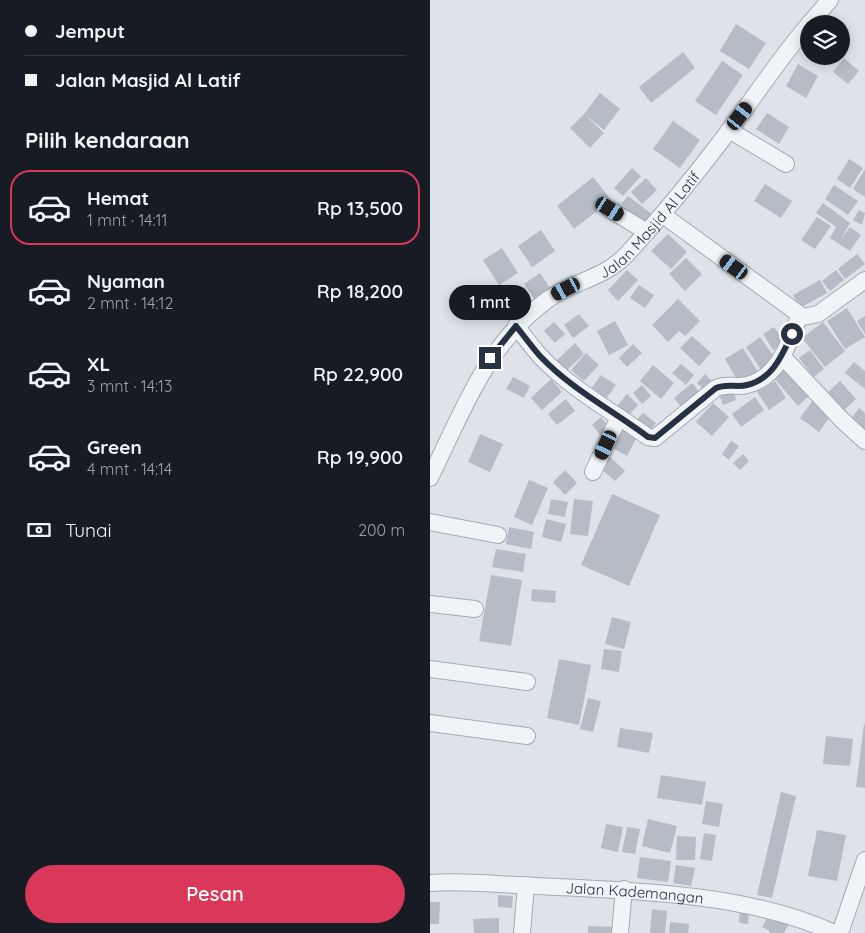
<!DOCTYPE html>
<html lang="id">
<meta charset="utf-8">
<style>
:root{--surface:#171b24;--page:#20242c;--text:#f1f3f6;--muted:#9ea1a6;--line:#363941;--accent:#d93859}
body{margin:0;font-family:Quicksand,sans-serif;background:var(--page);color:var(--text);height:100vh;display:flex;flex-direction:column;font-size:19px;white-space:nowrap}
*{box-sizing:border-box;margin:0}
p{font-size:16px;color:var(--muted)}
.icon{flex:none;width:28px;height:28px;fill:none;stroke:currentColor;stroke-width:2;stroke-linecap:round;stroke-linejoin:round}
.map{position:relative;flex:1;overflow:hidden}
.panel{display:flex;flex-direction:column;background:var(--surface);width:430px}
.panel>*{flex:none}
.hud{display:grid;align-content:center;height:110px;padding:0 25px;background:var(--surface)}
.fabs{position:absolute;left:370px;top:15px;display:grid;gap:10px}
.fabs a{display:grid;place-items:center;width:50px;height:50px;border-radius:50%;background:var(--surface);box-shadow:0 2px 12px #0003;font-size:25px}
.end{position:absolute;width:22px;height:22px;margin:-11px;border:6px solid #263141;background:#fff;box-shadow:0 0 0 2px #fff}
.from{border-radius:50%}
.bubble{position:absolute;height:35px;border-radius:18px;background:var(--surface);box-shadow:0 2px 12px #0003;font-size:16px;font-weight:600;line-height:35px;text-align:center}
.car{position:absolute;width:15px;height:30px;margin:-15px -8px;border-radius:6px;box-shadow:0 0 4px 1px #0007;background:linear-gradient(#222 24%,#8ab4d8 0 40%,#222 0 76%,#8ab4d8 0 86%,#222 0)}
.hud b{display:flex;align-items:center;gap:18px;height:48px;font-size:19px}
.hud b+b{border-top:1px solid var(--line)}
.hud i{width:12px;height:12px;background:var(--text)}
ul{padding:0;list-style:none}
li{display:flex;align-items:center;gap:15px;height:75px;margin:0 10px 8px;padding:0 15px;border:2px solid transparent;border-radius:20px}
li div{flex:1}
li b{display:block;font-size:19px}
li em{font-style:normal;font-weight:600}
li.on{border-color:var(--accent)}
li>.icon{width:45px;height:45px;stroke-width:1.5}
h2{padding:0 25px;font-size:22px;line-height:60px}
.pay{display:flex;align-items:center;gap:12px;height:55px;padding:0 25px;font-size:19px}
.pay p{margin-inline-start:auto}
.button{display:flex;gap:10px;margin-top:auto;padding:10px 25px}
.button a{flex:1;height:58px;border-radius:30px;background:var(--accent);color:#fff;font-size:20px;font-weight:600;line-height:58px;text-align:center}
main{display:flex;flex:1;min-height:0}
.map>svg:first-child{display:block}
</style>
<main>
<section class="panel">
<div class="hud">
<b><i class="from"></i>Jemput</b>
<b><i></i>Jalan Masjid Al Latif</b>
</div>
<h2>Pilih kendaraan</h2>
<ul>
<li class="on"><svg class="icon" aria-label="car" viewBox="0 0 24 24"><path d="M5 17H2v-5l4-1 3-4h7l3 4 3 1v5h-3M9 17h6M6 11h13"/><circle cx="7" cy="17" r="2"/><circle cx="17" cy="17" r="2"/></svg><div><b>Hemat</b><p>1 mnt · 14:11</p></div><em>Rp 13,500</em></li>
<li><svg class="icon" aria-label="car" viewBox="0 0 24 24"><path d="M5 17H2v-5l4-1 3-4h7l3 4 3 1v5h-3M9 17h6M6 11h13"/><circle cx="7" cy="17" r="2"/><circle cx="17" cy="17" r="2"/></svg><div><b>Nyaman</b><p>2 mnt · 14:12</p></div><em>Rp 18,200</em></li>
<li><svg class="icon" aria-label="car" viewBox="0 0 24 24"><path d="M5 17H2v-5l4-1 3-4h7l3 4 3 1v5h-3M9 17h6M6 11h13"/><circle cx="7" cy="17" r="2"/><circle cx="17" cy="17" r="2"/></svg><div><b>XL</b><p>3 mnt · 14:13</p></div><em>Rp 22,900</em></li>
<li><svg class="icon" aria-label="car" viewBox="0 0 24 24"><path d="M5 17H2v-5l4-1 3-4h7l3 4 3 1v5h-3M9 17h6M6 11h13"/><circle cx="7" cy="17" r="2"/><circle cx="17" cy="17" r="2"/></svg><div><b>Green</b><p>4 mnt · 14:14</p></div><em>Rp 19,900</em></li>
</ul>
<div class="pay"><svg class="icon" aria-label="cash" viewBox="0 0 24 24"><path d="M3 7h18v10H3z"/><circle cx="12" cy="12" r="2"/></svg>Tunai<p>200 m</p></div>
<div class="button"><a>Pesan</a></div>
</section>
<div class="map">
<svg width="435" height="933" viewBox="0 0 435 933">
<rect width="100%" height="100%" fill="#dee3e9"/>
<path fill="#b5bcc6" d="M 306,24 L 336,43 L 319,69 L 290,51 Z
M 253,52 L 265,68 L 221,103 L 209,87 Z
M 414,58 L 429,71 L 418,84 L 403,72 Z
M 292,61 L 313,75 L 286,115 L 265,101 Z
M 368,64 L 388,76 L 376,98 L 356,86 Z
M 170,93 L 190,109 L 174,130 L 154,114 Z
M 337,113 L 359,127 L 349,144 L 326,129 Z
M 154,114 L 174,133 L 160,148 L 140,128 Z
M 243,121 L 270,140 L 250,168 L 223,149 Z
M 419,159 L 433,168 L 420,188 L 407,179 Z
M 202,168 L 211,176 L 193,196 L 184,188 Z
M 435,169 L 435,197 L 423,189 Z
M 163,177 L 181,200 L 144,229 L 127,206 Z
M 216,178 L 227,190 L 212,204 L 201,192 Z
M 335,184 L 362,201 L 351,218 L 324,201 Z
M 404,185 L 428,201 L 418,215 L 395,199 Z
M 198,196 L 222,214 L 215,223 L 191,204 Z
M 393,203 L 420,223 L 411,239 L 420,227 L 431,235 L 420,251 L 400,238 L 409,222 L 406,227 L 386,213 Z
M 429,210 L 435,213 L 432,225 L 423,220 Z
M 387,217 L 401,226 L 385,249 L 371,240 Z
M 111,230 L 125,251 L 102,267 L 88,246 Z
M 238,234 L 257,252 L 241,269 L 221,251 Z
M 72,248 L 88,273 L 69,285 L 53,260 Z
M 427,254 L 435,264 L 415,279 L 408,269 Z
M 256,258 L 272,274 L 255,291 L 239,274 Z
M 197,270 L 208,280 L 188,301 L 178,290 Z
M 406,270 L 414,280 L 400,291 L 392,281 Z
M 110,273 L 123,292 L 107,303 L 94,284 Z
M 390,280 L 397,293 L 370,308 L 363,295 Z
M 209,285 L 224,295 L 215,308 L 200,298 Z
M 95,287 L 104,306 L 93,311 L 83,293 Z
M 248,299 L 270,321 L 255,336 L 249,331 L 238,342 L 222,325 Z
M 417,308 L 435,337 L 415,349 L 397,321 Z
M 149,314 L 159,326 L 143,338 L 134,325 Z
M 435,316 L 435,334 L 427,321 Z
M 185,321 L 198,345 L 179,355 L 167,331 Z
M 124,322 L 135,334 L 125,343 L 114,331 Z
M 393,322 L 415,351 L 395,367 L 372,338 Z
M 344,327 L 354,342 L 343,350 L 333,334 Z
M 262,336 L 281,353 L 269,366 L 250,348 Z
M 330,337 L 348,362 L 333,373 L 316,347 Z
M 145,343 L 154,354 L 135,372 L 125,362 Z
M 203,344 L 212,353 L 197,367 L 189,358 Z
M 313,348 L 328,372 L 309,383 L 295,359 Z
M 380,350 L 394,369 L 384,377 L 369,358 Z
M 156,353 L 169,365 L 154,381 L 141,370 Z
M 424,362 L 435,371 L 435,389 L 415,373 Z
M 251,364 L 264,375 L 256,385 L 242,373 Z
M 223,365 L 244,383 L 231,399 L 210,381 Z
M 358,367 L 381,394 L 368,406 L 344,378 Z
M 275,374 L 285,384 L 276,392 L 267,383 Z
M 171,375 L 186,385 L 175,400 L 161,389 Z
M 83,377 L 100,386 L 94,398 L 76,389 Z
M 121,379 L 132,392 L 112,410 L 101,398 Z
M 345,381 L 356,398 L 339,410 L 327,392 Z
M 410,381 L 426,399 L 413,411 L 397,393 Z
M 262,383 L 272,395 L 254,411 L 244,398 Z
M 212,385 L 221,396 L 212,404 L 203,393 Z
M 302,387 L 306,400 L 293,405 L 288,391 Z
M 197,394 L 208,405 L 198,416 L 187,406 Z
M 325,397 L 334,410 L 311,427 L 302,414 Z
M 136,399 L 145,411 L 127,425 L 118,414 Z
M 383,400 L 402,414 L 389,432 L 370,418 Z
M 283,403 L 299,417 L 282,436 L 266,422 Z
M 429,408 L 435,413 L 435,431 L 420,420 Z
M 213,413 L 226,423 L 217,434 L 204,423 Z
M 171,417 L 181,429 L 172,437 L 162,425 Z
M 190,428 L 207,437 L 197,456 L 179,446 Z
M 50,434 L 73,444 L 60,472 L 38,462 Z
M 301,441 L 309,446 L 299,460 L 292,454 Z
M 313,454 L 319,461 L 310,470 L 303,463 Z
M 179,456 L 195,471 L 185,481 L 169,467 Z
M 135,470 L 147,483 L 135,495 L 123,482 Z
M 99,480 L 118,488 L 102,525 L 84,517 Z
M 182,494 L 230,515 L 199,586 L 151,565 Z
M 121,499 L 138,502 L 135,517 L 118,514 Z
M 144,499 L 163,501 L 158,536 L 140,534 Z
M 116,519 L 136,524 L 131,542 L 112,537 Z
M 79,527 L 104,532 L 101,549 L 76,544 Z
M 66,549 L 96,554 L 93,572 L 62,567 Z
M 61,575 L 92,580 L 81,646 L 49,641 Z
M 102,589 L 126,591 L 125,603 L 101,601 Z
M 182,617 L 201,622 L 194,649 L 175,644 Z
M 174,649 L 192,651 L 189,672 L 171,669 Z
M 129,659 L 161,665 L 149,725 L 117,718 Z
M 158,698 L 171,701 L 163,732 L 150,729 Z
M 434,724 L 435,725 L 435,788 L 426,787 Z
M 190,728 L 223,733 L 219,753 L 187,747 Z
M 396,736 L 423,739 L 420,766 L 393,764 Z
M 231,775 L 276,782 L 272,805 L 227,798 Z
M 351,792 L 366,796 L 342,898 L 327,895 Z
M 276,801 L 293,804 L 289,827 L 272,824 Z
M 218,819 L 247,826 L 240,853 L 212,846 Z
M 176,824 L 193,827 L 188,852 L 171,848 Z
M 197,827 L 210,829 L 205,854 L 192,852 Z
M 387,830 L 416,835 L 407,881 L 378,876 Z
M 274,833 L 286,835 L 282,861 L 270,859 Z
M 247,836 L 266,837 L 265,860 L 246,860 Z
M 210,857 L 241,861 L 238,882 L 207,878 Z
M 246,865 L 265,868 L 261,886 L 243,883 Z
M 68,895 L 83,896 L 82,908 L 68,907 Z
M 0,902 L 10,902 L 9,924 L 0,924 Z
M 222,909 L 237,911 L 235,933 L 220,933 Z
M 310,909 L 319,910 L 318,924 L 309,923 Z
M 340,913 L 359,924 L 354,933 L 339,933 L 340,931 L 332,927 Z
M 69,918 L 69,933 L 44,933 L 43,919 Z
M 240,922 L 259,924 L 258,933 L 239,933 Z
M 158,926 L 183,927 L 183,933 L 158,933 Z"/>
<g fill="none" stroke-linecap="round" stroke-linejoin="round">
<g stroke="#a3aab3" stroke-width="18">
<g id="street">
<path d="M 379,24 L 400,0"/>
<path d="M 299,130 L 356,164"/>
<path d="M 179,209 L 217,232"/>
<path d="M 233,215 L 373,317 L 388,314 L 435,280"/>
<path d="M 86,326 C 94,336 102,347 110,356 C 141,389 182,411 218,437 L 225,438 L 286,388 C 297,383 306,388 317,385 C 348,378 360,342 369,316"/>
<path d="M 352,356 L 411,419 L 435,441"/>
<path d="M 163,472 L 189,417"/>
<path id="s1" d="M 0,478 C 33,411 55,346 117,300 C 144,280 175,279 198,253 C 232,216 264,177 295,136 C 323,99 349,59 379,24"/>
<path d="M 0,522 L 68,535"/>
<path d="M 0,604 L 45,609"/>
<path d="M 0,669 L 97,682"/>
<path d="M 0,723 L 97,736"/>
<path id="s2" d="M 0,883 C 34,880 71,885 106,886 C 198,890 320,893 404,933"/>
<path d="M 92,933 L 96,885"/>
<path d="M 190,933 L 194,889"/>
<path d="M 410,933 L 435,860"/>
</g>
</g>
<use href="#street" stroke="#f1f4f7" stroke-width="16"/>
</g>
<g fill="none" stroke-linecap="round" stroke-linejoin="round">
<path stroke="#263141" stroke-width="6" d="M 60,358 L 86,326 C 94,336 102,347 110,356 C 141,389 182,410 218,437 L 225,438 L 286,388 C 297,383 306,388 317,385 C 343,379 352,355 362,334"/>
</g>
<g text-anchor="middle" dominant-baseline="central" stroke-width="5" stroke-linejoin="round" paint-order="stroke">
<g font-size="15" fill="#263141" stroke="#eef2f6">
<text stroke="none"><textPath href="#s1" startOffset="345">Jalan Masjid Al Latif</textPath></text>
<text stroke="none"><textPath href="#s2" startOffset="205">Jalan Kademangan</textPath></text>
</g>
</g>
</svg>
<div class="fabs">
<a><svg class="icon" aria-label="layers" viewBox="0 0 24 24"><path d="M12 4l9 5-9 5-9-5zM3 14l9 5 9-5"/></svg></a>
</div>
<i class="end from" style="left:362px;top:334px"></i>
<i class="end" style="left:60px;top:358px"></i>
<div class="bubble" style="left:19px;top:285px;width:82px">1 mnt</div>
<i class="car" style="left:310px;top:116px;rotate:37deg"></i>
<i class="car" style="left:180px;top:209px;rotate:122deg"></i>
<i class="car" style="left:304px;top:267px;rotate:306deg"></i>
<i class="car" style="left:136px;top:289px;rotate:242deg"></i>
<i class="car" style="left:176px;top:445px;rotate:205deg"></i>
</div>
</main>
